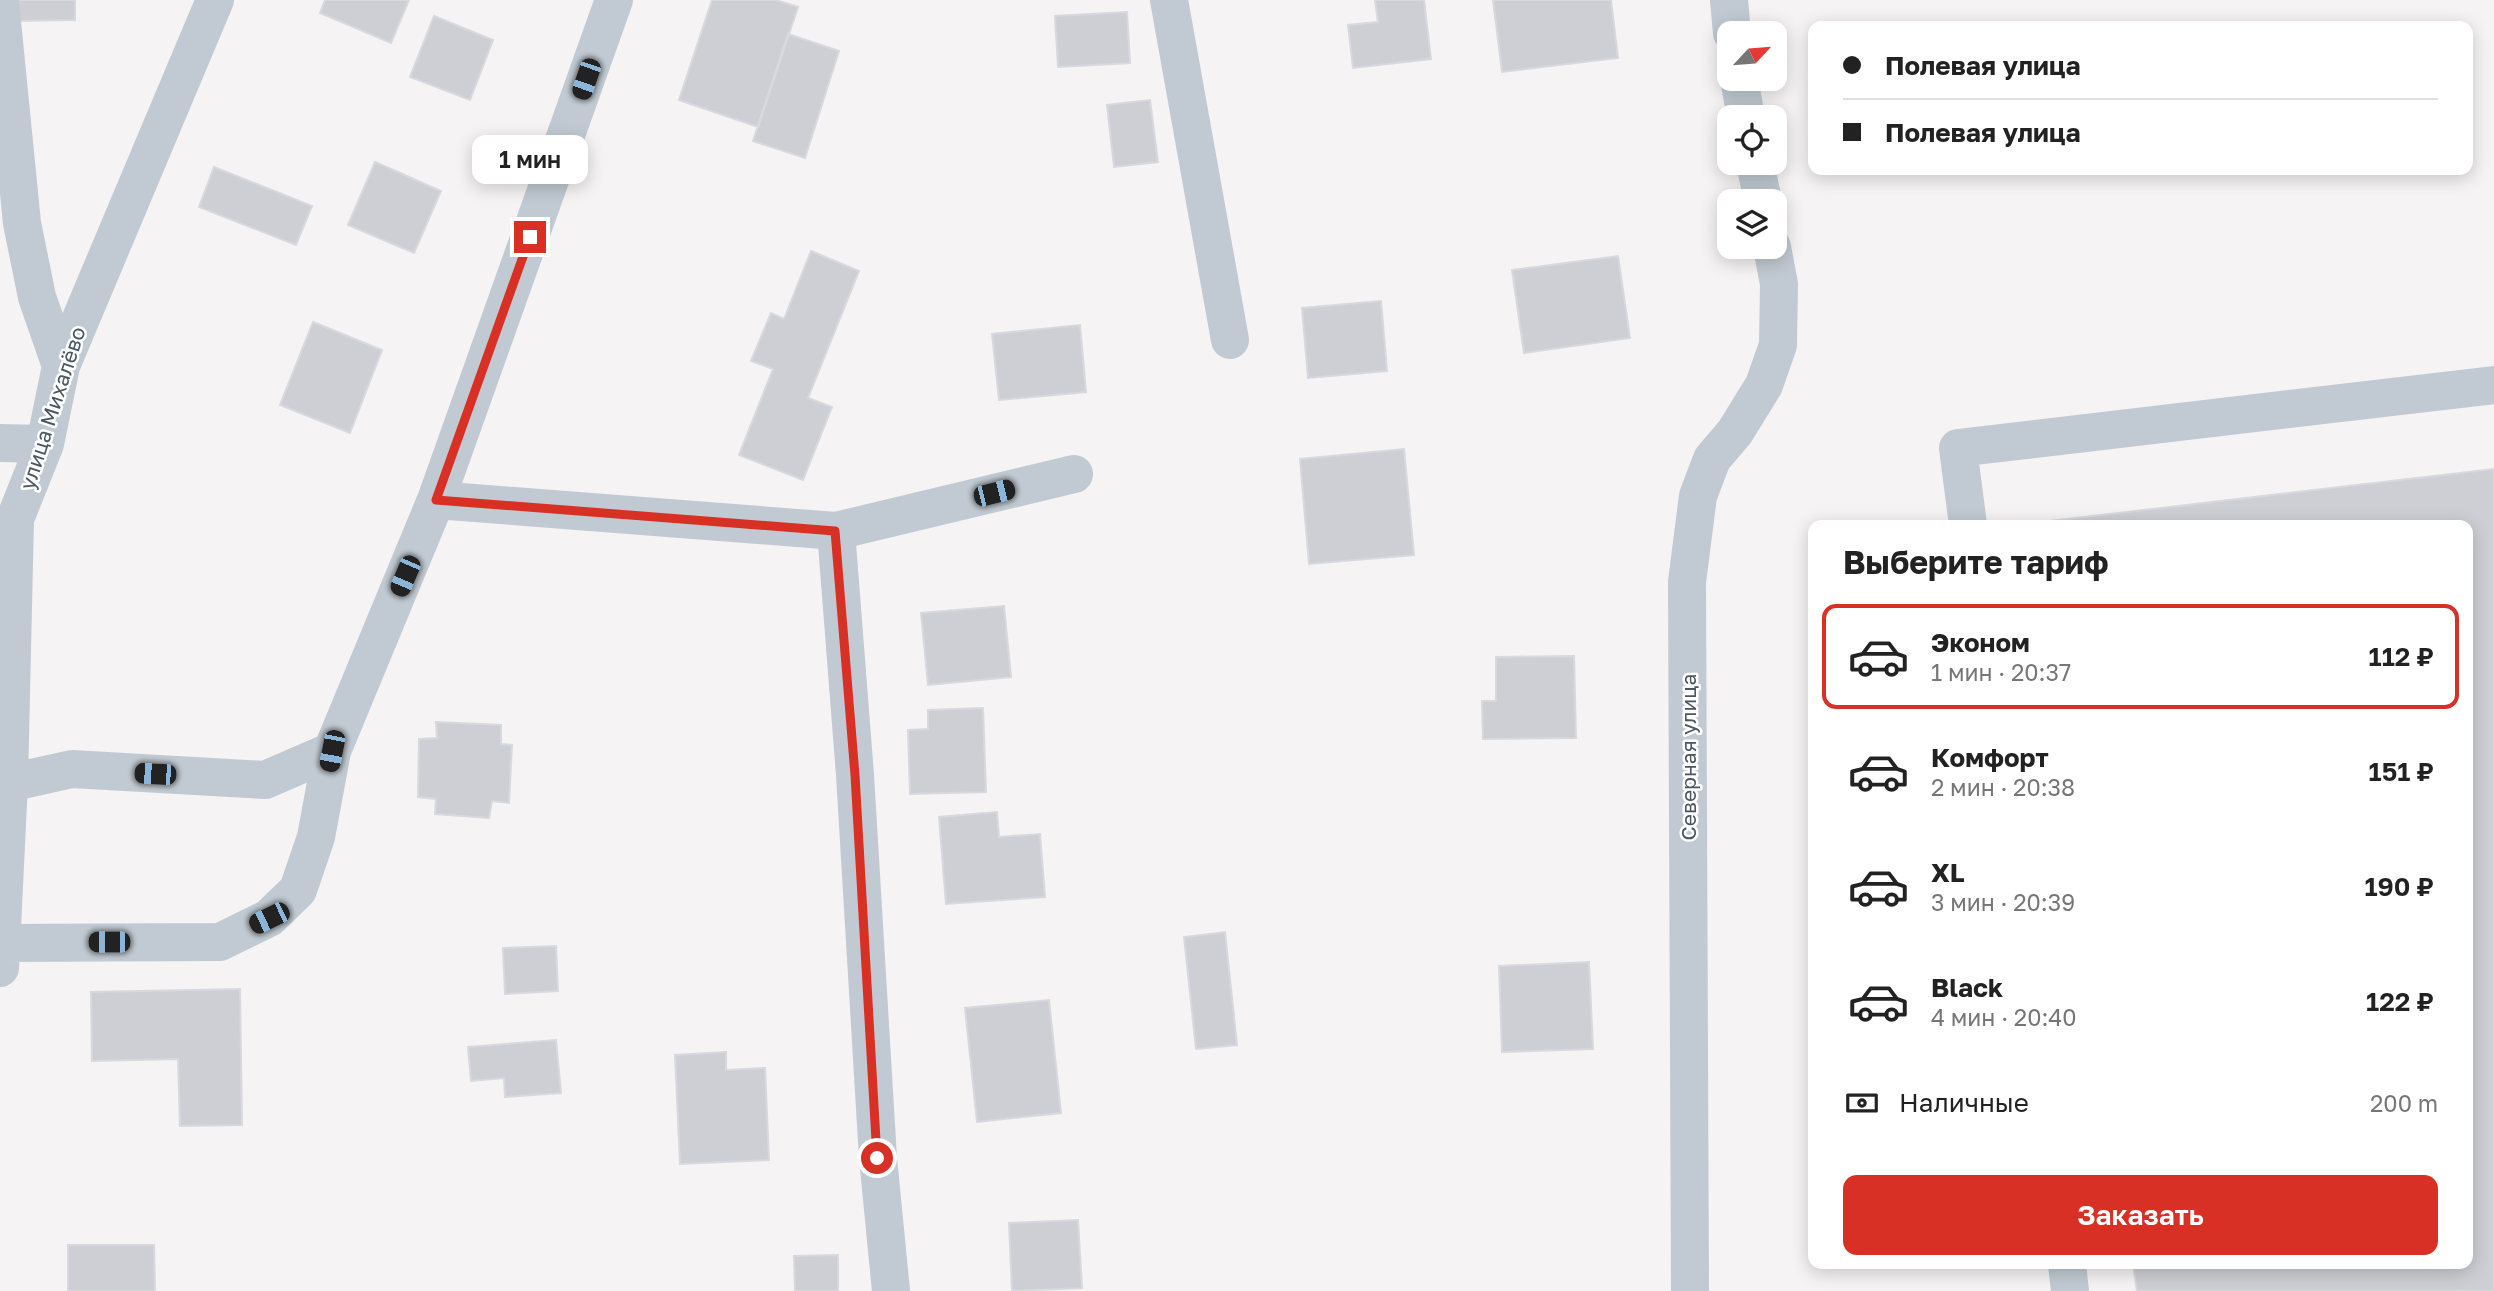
<!DOCTYPE html>
<html lang="ru">
<meta charset="utf-8">
<style>
:root{--surface:#fff;--page:#f2f2f2;--text:#222;--muted:#767676;--line:#e0e0e0;--accent:#d93025}
body{margin:0;font-family:"Golos Text",sans-serif;background:var(--page);color:var(--text);height:100vh;display:flex;flex-direction:column;font-size:26px;white-space:nowrap}
*{box-sizing:border-box;margin:0}
p{font-size:23px;color:var(--muted)}
.icon{flex:none;width:38px;height:38px;fill:none;stroke:currentColor;stroke-width:2;stroke-linecap:round;stroke-linejoin:round}
.map{position:relative;flex:1;overflow:hidden}
.drawer{position:absolute;left:1808px;top:520px;width:665px;height:749px;display:flex;flex-direction:column;background:var(--surface);border-radius:14px;box-shadow:0 4px 18px #0003}
.drawer>*{flex:none}
.banner{position:absolute;left:1808px;top:21px;width:665px;height:154px;border-radius:14px;box-shadow:0 4px 18px #0003;display:grid;align-content:center;height:154px;padding:0 35px;background:var(--surface)}
.needle{width:46px;rotate:64deg}
.fabs{position:absolute;left:1717px;top:21px;display:grid;gap:14px}
.fabs a{display:grid;place-items:center;width:70px;height:70px;border-radius:14px;background:var(--surface);box-shadow:0 4px 18px #0003;font-size:35px}
.end{position:absolute;width:32px;height:32px;margin:-16px;border:9px solid #d93025;background:#fff;box-shadow:0 0 0 4px #fff}
.from{border-radius:50%}
.bubble{position:absolute;height:49px;border-radius:14px;background:var(--surface);box-shadow:0 4px 18px #0003;font-size:23px;font-weight:600;line-height:49px;text-align:center}
.car{position:absolute;width:21px;height:42px;margin:-21px -10px;border-radius:9px;box-shadow:0 0 5px 2px #0007;background:linear-gradient(#222 24%,#8ab4d8 0 40%,#222 0 76%,#8ab4d8 0 86%,#222 0)}
.banner b{display:flex;align-items:center;gap:24px;height:66px;font-size:26px}
.banner b+b{border-top:2px solid var(--line)}
.banner i{width:18px;height:18px;background:var(--text)}
ul{padding:0;list-style:none}
li{display:flex;align-items:center;gap:21px;height:105px;margin:0 14px 10px;padding:0 21px;border:4px solid transparent;border-radius:14px}
li div{flex:1}
li b{display:block;font-size:26px}
li em{font-style:normal;font-weight:600}
li.selected{border-color:var(--accent)}
li>.icon{width:63px;height:63px;stroke-width:1.5}
h2{padding:0 35px;font-size:32px;line-height:84px}
.pay{display:flex;align-items:center;gap:18px;height:77px;padding:0 35px;font-size:26px}
.pay p{margin-inline-start:auto}
.button{display:flex;gap:14px;margin-top:auto;padding:14px 35px}
.button a{flex:1;height:80px;border-radius:14px;background:var(--accent);color:#fff;font-size:28px;font-weight:600;line-height:80px;text-align:center}
.map>svg:first-child{display:block}
</style>
<div class="map">
<svg width="2494" height="1291" viewBox="0 0 2494 1291">
<rect width="100%" height="100%" fill="#f5f3f3"/>
<path fill="#cdcfd5" stroke="#d7d9de" stroke-width="2" d="M 15,0 L 75,0 L 75,20 L 16,21 Z
M 325,0 L 409,0 L 391,43 L 320,13 Z
M 712,0 L 776,0 L 798,7 L 758,127 L 679,100 Z
M 1375,0 L 1424,0 L 1431,59 L 1353,68 L 1348,25 L 1378,22 Z
M 1493,0 L 1611,0 L 1618,58 L 1502,72 Z
M 1127,12 L 1130,63 L 1058,67 L 1055,16 Z
M 434,16 L 493,40 L 470,100 L 410,77 Z
M 788,34 L 839,51 L 805,158 L 753,141 Z
M 1150,100 L 1158,162 L 1114,167 L 1107,105 Z
M 375,162 L 441,191 L 414,253 L 348,225 Z
M 214,167 L 312,206 L 296,245 L 199,207 Z
M 811,251 L 859,271 L 808,398 L 832,407 L 803,480 L 739,455 L 773,369 L 751,361 L 771,313 L 784,319 Z
M 1618,256 L 1630,338 L 1524,353 L 1512,270 Z
M 1381,301 L 1387,371 L 1308,378 L 1302,308 Z
M 313,322 L 382,350 L 350,433 L 280,405 Z
M 1080,325 L 1086,392 L 999,400 L 992,334 Z
M 1404,449 L 1414,555 L 1309,564 L 1300,459 Z
M 2494,469 L 2494,1291 L 2137,1291 L 2133,1264 L 2468,1264 L 2468,525 L 2033,523 Z
M 1004,606 L 1011,677 L 928,685 L 921,613 Z
M 1574,656 L 1576,738 L 1483,739 L 1482,701 L 1496,701 L 1496,657 Z
M 983,708 L 986,792 L 910,794 L 908,730 L 928,729 L 928,710 Z
M 436,722 L 501,725 L 501,744 L 512,745 L 509,803 L 492,801 L 489,818 L 435,814 L 436,799 L 418,797 L 419,739 L 437,738 Z
M 997,812 L 999,837 L 1040,834 L 1045,897 L 946,904 L 939,817 Z
M 1225,932 L 1237,1045 L 1196,1049 L 1184,937 Z
M 556,946 L 558,991 L 505,994 L 503,948 Z
M 1589,962 L 1593,1049 L 1502,1052 L 1499,966 Z
M 240,989 L 242,1125 L 180,1126 L 178,1059 L 92,1061 L 91,992 Z
M 1049,1000 L 1061,1113 L 977,1122 L 965,1008 Z
M 556,1040 L 561,1093 L 505,1097 L 504,1078 L 471,1081 L 468,1047 Z
M 726,1052 L 726,1070 L 765,1068 L 769,1160 L 680,1164 L 675,1055 Z
M 1078,1220 L 1082,1288 L 1012,1291 L 1009,1223 Z
M 68,1245 L 154,1245 L 155,1291 L 68,1291 Z
M 838,1255 L 838,1291 L 795,1291 L 794,1256 Z"/>
<g fill="none" stroke-linecap="round" stroke-linejoin="round">
<path stroke="#c1cad2" stroke-width="38" d="M 1169,0 L 1230,340
M 1729,0 L 1732,33
M 0,2 L 22,223 L 37,297 L 61,366
M 1739,79 L 1746,117
M 1755,163 L 1763,201
M 0,443 L 45,444
M 436,500 L 836,531 L 1074,474
M 1968,525 L 1958,448 L 2494,385
M 836,531 L 855,775 L 878,1158 L 891,1291
M 9,783 L 72,769 L 265,780 L 332,751 L 436,500 L 614,0
M 1,943 L 220,942 L 269,918 L 298,890 L 316,837 L 332,751
M 0,968 L 9,783 L 15,519 L 45,444 L 61,366 L 215,0
M 2067,1264 L 2070,1291
M 1690,1291 L 1687,582 L 1698,496 L 1712,459 L 1735,432 L 1764,385 L 1778,345 L 1779,284 L 1772,247"/>
</g>
<g fill="none" stroke-linecap="round" stroke-linejoin="round">
<path stroke="#d93025" stroke-width="9" d="M 530,237 L 436,500 L 835,531 L 855,775 L 877,1158"/>
</g>
<g text-anchor="middle" dominant-baseline="central" stroke-width="5" stroke-linejoin="round" paint-order="stroke">
<g font-size="21" fill="#4a5661" stroke="#fff">
<text transform="translate(52 408) rotate(-72)">улица Михалёво</text>
<text transform="translate(1688 757) rotate(-90)">Северная улица</text>
</g>
</g>
</svg>
<div class="fabs">
<a><svg class="needle" viewBox="-14 -14 28 28"><path d="M0-13l5 13h-10z" fill="#e53935"/><path d="M0 13l5-13h-10z" fill="#767676"/></svg></a>
<a><svg class="icon" aria-label="locate" viewBox="0 0 24 24"><circle cx="12" cy="12" r="6"/><path d="M12 2v4M12 18v4M2 12h4M18 12h4"/></svg></a>
<a><svg class="icon" aria-label="layers" viewBox="0 0 24 24"><path d="M12 4l9 5-9 5-9-5zM3 14l9 5 9-5"/></svg></a>
</div>
<i class="end from" style="left:877px;top:1158px"></i>
<i class="end" style="left:530px;top:237px"></i>
<div class="bubble" style="left:472px;top:135px;width:116px">1 мин</div>
<i class="car" style="left:586px;top:79px;rotate:199deg"></i>
<i class="car" style="left:994px;top:493px;rotate:76deg"></i>
<i class="car" style="left:405px;top:576px;rotate:203deg"></i>
<i class="car" style="left:332px;top:751px;rotate:191deg"></i>
<i class="car" style="left:155px;top:774px;rotate:273deg"></i>
<i class="car" style="left:269px;top:918px;rotate:244deg"></i>
<i class="car" style="left:109px;top:942px;rotate:270deg"></i>
<div class="banner">
<b><i class="from"></i>Полевая улица</b>
<b><i></i>Полевая улица</b>
</div>
<section class="drawer">
<h2>Выберите тариф</h2>
<ul>
<li class="selected"><svg class="icon" aria-label="car" viewBox="0 0 24 24"><path d="M5 17H2v-5l4-1 3-4h7l3 4 3 1v5h-3M9 17h6M6 11h13"/><circle cx="7" cy="17" r="2"/><circle cx="17" cy="17" r="2"/></svg><div><b>Эконом</b><p>1 мин · 20:37</p></div><em>112 ₽</em></li>
<li><svg class="icon" aria-label="car" viewBox="0 0 24 24"><path d="M5 17H2v-5l4-1 3-4h7l3 4 3 1v5h-3M9 17h6M6 11h13"/><circle cx="7" cy="17" r="2"/><circle cx="17" cy="17" r="2"/></svg><div><b>Комфорт</b><p>2 мин · 20:38</p></div><em>151 ₽</em></li>
<li><svg class="icon" aria-label="car" viewBox="0 0 24 24"><path d="M5 17H2v-5l4-1 3-4h7l3 4 3 1v5h-3M9 17h6M6 11h13"/><circle cx="7" cy="17" r="2"/><circle cx="17" cy="17" r="2"/></svg><div><b>XL</b><p>3 мин · 20:39</p></div><em>190 ₽</em></li>
<li><svg class="icon" aria-label="car" viewBox="0 0 24 24"><path d="M5 17H2v-5l4-1 3-4h7l3 4 3 1v5h-3M9 17h6M6 11h13"/><circle cx="7" cy="17" r="2"/><circle cx="17" cy="17" r="2"/></svg><div><b>Black</b><p>4 мин · 20:40</p></div><em>122 ₽</em></li>
</ul>
<div class="pay"><svg class="icon" aria-label="cash" viewBox="0 0 24 24"><path d="M3 7h18v10H3z"/><circle cx="12" cy="12" r="2"/></svg>Наличные<p>200 m</p></div>
<div class="button"><a>Заказать</a></div>
</section>
</div>
